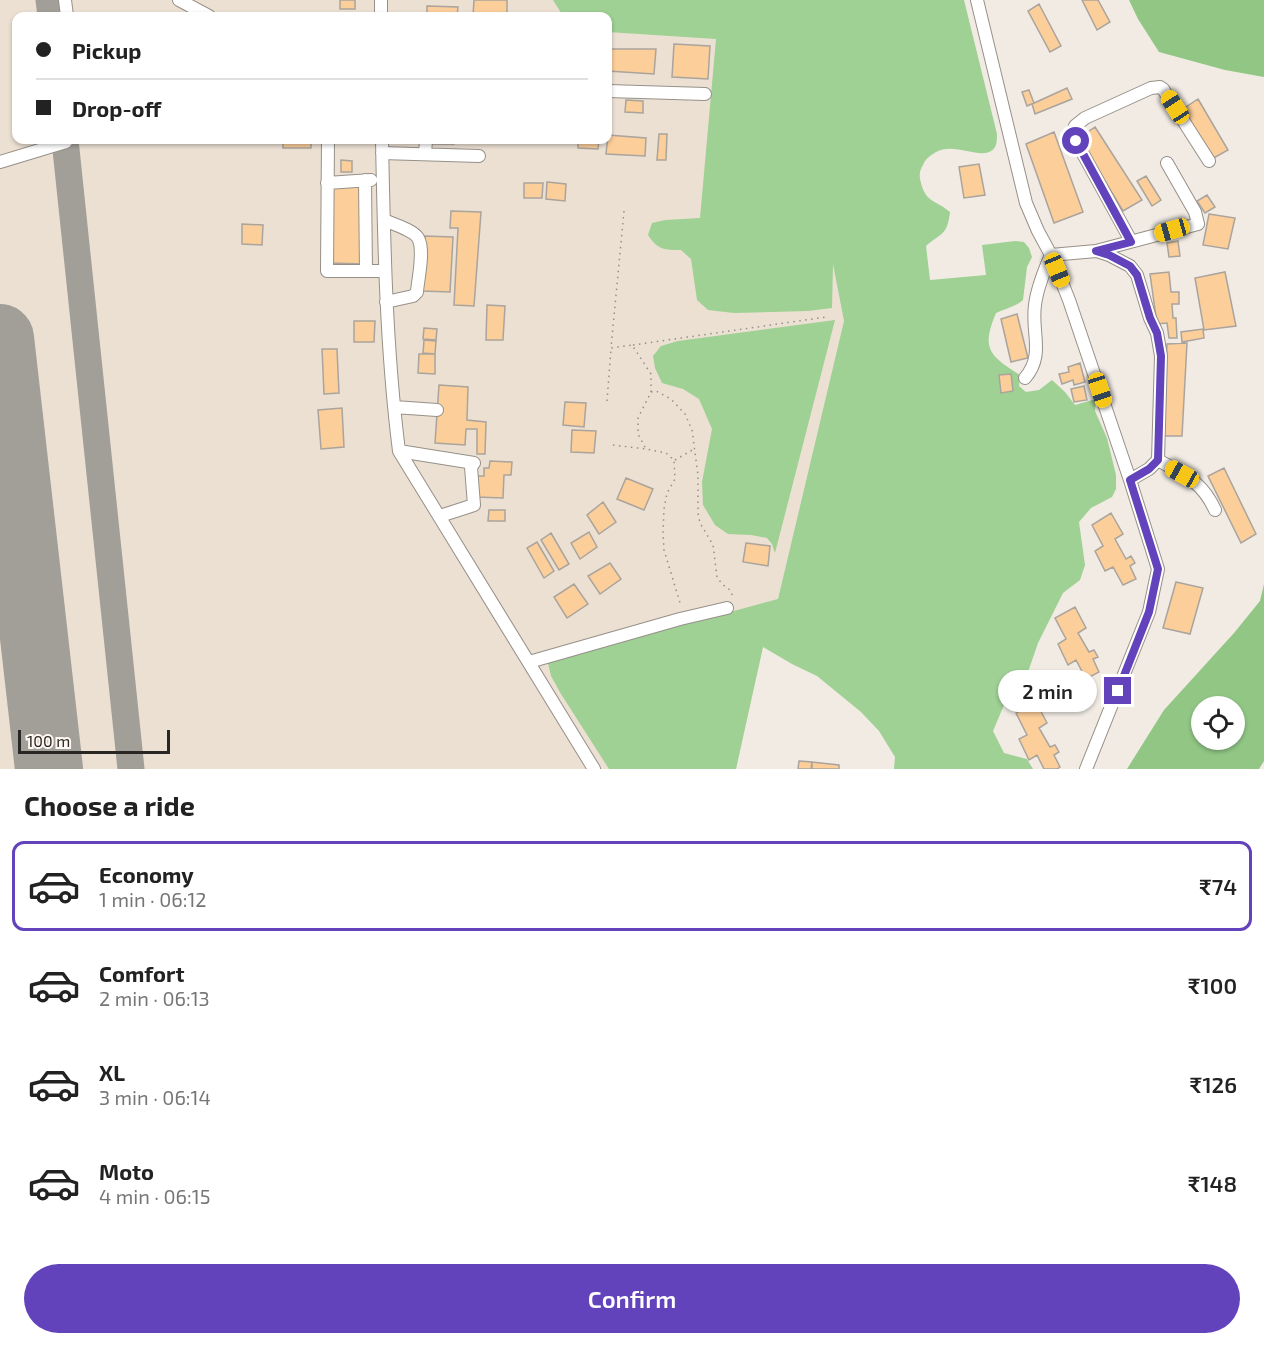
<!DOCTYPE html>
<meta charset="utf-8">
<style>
:root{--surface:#fff;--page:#f6f6f6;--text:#222;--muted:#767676;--line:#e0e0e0;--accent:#6243bb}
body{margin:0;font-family:"Exo 2",sans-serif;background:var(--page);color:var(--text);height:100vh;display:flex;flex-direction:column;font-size:22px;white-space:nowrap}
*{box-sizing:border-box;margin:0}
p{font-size:20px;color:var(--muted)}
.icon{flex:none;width:33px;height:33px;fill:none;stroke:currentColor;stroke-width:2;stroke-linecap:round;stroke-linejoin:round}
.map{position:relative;height:769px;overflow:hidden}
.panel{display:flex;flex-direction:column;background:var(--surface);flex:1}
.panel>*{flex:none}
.guide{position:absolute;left:12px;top:12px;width:600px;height:132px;border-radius:12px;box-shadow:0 2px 4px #0004;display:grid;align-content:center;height:132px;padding:0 24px;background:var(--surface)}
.buttons{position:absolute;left:1191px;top:696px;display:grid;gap:12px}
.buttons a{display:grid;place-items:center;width:54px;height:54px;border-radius:50%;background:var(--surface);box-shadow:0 2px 4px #0004;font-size:30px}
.scale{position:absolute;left:18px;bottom:15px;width:152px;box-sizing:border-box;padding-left:6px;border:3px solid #292724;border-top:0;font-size:16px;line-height:21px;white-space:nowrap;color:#292724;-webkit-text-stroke:4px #fff8f1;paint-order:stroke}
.end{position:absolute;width:27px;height:27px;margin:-14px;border:8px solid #6243bb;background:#fff;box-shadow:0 0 0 3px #fff}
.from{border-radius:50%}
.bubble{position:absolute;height:42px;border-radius:21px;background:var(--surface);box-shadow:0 2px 4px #0004;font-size:20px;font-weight:600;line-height:42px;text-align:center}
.car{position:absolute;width:18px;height:36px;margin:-18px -9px;border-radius:8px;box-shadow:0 0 4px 2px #0007;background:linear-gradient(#f5c518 24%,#345 0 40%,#f5c518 0 76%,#345 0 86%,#f5c518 0)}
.guide b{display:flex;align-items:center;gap:21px;height:57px;font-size:22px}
.guide b+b{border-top:2px solid var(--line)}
.guide i{width:15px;height:15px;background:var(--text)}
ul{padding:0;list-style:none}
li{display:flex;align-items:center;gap:18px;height:90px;margin:0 12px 9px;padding:0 12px;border:3px solid transparent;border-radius:12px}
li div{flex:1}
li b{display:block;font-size:22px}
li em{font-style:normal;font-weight:600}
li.on{border-color:var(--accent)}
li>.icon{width:54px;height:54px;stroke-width:1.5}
h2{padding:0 24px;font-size:27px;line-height:72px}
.primary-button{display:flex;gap:12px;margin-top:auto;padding:12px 24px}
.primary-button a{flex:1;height:69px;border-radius:36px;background:var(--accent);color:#fff;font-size:24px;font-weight:600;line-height:69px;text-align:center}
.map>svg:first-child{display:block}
</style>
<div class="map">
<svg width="1264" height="769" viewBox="0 0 1264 769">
<rect width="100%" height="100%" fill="#f1ebe4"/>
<path fill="#ece0d3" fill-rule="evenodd" d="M 0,0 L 772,0 L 829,239 L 844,321 L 778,599 L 763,647 L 736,769 L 0,769 ZM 16,16 L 608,16 L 608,140 L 16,140 Z"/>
<path fill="#9fd094" d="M 553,0 L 964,0 L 997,134 C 997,140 997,148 991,151 C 979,159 954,142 936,152 C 930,156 926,158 923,165 C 919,171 919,177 921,183 C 926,203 936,200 950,212 C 947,236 942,232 926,246 L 930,280 L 986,275 L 982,245 L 1015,241 L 1024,242 L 1029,248 L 1032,257 L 1027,267 L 1023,300 C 1017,306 1004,309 996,313 C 981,349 989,355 1020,375 L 1019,386 L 1026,392 L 1039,390 L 1052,380 L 1065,392 L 1075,405 L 1096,399 L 1095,411 L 1107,438 L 1116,475 L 1116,489 L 1112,497 L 1091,508 L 1079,522 L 1085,565 L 1080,580 L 1063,593 L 1038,643 L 1028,672 L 1026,694 L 1004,705 L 993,731 L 1004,753 L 1027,759 L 1033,769 L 894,769 L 895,757 L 879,731 L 861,712 L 817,676 L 792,664 L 763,647 L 736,769 L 609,769 L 561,694 L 551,676 L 548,663 L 576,654 L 778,599 L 844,321 L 833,264 L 832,308 L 808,311 L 734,313 L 708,310 L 697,300 L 691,259 L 681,250 C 664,250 658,250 648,235 L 652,223 L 665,220 L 700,218 L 716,39 L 608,32 L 608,16 L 563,16 Z
M 835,320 L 775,553 L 772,544 L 767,538 L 751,535 L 728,534 L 715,525 L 703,505 L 702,482 L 712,429 L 699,399 L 683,389 L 662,383 L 655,368 L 653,356 L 661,346 L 678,341 Z"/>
<path fill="#91c685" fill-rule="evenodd" d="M 1129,0 L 1264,0 L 1264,77 L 1225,70 L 1159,52 L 1138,19 Z
M 1264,584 L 1264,761 L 1259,769 L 1127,769 L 1164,710 L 1234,633 L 1260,601 ZM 1202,706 L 1234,706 L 1234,740 L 1202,740 Z"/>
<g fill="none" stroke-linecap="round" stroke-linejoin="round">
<path stroke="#a29e98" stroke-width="27" d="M 49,0 L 51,16
M 65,140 L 131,769"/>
<path stroke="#a29e98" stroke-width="68" d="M 0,338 L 49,769"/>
</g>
<path fill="#fbce9a" stroke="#aaa49d" stroke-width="1.5" d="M 340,0 L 355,0 L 355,9 L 340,9 Z
M 474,0 L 507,0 L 507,16 L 473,16 Z
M 1082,0 L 1098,0 L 1110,22 L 1097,30 Z
M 1039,4 L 1061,46 L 1050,52 L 1028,11 Z
M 427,6 L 458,7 L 457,16 L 427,16 Z
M 674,44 L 710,46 L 708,79 L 672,77 Z
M 608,49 L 656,49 L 654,74 L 608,71 Z
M 1067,88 L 1072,99 L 1035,114 L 1032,104 Z
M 1029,90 L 1034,103 L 1027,106 L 1022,92 Z
M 1198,99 L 1228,150 L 1212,159 L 1183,109 Z
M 626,100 L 643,101 L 643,113 L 625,112 Z
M 1095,127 L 1142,200 L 1123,211 L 1079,138 Z
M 1054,132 L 1083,212 L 1054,223 L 1026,144 Z
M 659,134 L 667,134 L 666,160 L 657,160 Z
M 608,135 L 646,138 L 645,156 L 606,154 Z
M 283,140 L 311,140 L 311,148 L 283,148 Z
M 428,140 L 455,140 L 454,144 L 428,144 Z
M 578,140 L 599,140 L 598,149 L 578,148 Z
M 341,160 L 352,161 L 352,172 L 341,172 Z
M 979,164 L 985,195 L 964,198 L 959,167 Z
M 1146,176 L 1161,200 L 1152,206 L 1137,181 Z
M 547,182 L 566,184 L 565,201 L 546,199 Z
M 330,183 L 362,183 L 363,264 L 329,263 Z
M 524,183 L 543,183 L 542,198 L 524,198 Z
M 1207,195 L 1215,207 L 1205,213 L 1197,201 Z
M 451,211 L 481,212 L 474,306 L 454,305 L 458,228 L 450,228 Z
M 1209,214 L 1235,218 L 1228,249 L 1203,245 Z
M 242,224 L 263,225 L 262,245 L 242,244 Z
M 425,236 L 453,237 L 450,292 L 422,291 Z
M 1178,241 L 1180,256 L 1169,257 L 1167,243 Z
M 1169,272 L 1171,292 L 1179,292 L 1179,304 L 1172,304 L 1173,318 L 1176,318 L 1177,338 L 1169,338 L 1167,323 L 1157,324 L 1150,274 Z
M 1225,272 L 1236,326 L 1204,330 L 1195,278 Z
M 487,305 L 505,306 L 503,340 L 486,340 Z
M 1017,314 L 1028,358 L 1011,362 L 1001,319 Z
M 354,321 L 375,321 L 374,342 L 354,342 Z
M 424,328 L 437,329 L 436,340 L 423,339 Z
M 1203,329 L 1204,338 L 1182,342 L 1181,332 Z
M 424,340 L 436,341 L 435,354 L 423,353 Z
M 1187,343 L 1182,436 L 1162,436 L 1167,344 Z
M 322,349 L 337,349 L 339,393 L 324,394 Z
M 419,354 L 435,354 L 435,374 L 418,373 Z
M 1080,363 L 1085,382 L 1074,385 L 1073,380 L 1062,384 L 1059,374 L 1069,372 L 1068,367 Z
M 1011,374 L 1013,391 L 1001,393 L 999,375 Z
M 439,385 L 468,387 L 467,420 L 486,422 L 485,454 L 477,454 L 477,429 L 466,429 L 465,445 L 435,443 Z
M 1084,386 L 1087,400 L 1074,402 L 1071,389 Z
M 565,402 L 586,403 L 584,427 L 563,425 Z
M 342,408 L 344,447 L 321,449 L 318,410 Z
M 572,430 L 596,431 L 594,453 L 571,452 Z
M 490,461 L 512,462 L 511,475 L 504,475 L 503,498 L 476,497 L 477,476 L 484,476 L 484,468 L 489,468 Z
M 1224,468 L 1256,534 L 1241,543 L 1208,476 Z
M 626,478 L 653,489 L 644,510 L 617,499 Z
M 603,502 L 616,522 L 599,534 L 587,515 Z
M 489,510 L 505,510 L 505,521 L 488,521 Z
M 1111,513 L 1123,534 L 1115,539 L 1126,559 L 1131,556 L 1135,563 L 1130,566 L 1136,579 L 1123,585 L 1113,567 L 1105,571 L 1095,551 L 1103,546 L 1092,525 Z
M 589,532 L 597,547 L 580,559 L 571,543 Z
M 551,533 L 569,564 L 559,570 L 541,540 Z
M 537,542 L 554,571 L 544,578 L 527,548 Z
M 746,543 L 770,546 L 768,566 L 743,562 Z
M 610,563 L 621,579 L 600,594 L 588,576 Z
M 1176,582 L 1203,588 L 1190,634 L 1163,628 Z
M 574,584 L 588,604 L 567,618 L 554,597 Z
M 1075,607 L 1086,628 L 1078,633 L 1089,652 L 1094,650 L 1098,657 L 1093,659 L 1099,672 L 1086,679 L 1076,660 L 1068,665 L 1058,644 L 1066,639 L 1055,618 Z
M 1036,702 L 1047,723 L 1039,728 L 1050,747 L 1055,745 L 1059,752 L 1054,755 L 1060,767 L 1057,769 L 1044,769 L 1037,755 L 1029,760 L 1019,739 L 1027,735 L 1016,713 Z
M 799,761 L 812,762 L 811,769 L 798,769 Z
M 812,762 L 839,765 L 839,769 L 812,769 Z"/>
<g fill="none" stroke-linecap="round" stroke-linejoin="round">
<g stroke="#969089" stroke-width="14">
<path id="minor" d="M 65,0 L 67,16
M 179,0 L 209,16
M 977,0 L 1026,203 L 1038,231 L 1051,255 L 1069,300 L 1130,480 L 1158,569 L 1149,612 L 1086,769
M 381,16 L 381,0
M 608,91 L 705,94
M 328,140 L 327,271 L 385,271
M 382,140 C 384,244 386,348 399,451 L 594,769
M 382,153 L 479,156
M 425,154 L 426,140
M 0,162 L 66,142
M 365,180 L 366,271
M 327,183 L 371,180
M 384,220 C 393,224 413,230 418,238 C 425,250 418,278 417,292 L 413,296 L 386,302
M 1131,241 L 1076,141 L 1073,134 L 1075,126 L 1085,118 L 1151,88 L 1160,87 L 1163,89 L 1209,161
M 1097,251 L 1109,255 L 1130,266 L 1137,275 L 1150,318 L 1157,333 L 1161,356 L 1158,460 L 1149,469 L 1130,480
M 1025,378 C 1045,355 1031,332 1035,305 C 1037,288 1044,271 1051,255 L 1096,251 L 1198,224 L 1195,212 L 1167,163
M 394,407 L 437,410
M 399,451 L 474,463 L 471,467 L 474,505 L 440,516
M 1158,460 C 1184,475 1202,481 1215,510
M 529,662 L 680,619 L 727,608"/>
</g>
<path stroke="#938f8a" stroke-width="1.5" stroke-dasharray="1.5 4.5" stroke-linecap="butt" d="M 624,211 L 611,348 L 632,345 L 651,374 L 651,392 L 638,418 L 638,434 L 646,449
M 633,345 L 826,317
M 651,392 L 656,391 L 671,399 L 685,414 L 692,430 L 698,475 L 698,513 L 700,523 L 713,545 L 717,577 L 722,584 L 730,590 L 733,597
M 607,401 L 611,349
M 613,445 L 646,449 L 666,453 L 674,460 L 675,479 L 667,493 L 664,509 L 663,533 L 664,550 L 681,606
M 675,460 L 694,449"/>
<use href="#minor" stroke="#fff" stroke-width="12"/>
</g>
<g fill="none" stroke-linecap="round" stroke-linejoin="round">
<path stroke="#6243bb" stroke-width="8" d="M 1076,141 L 1131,242 L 1096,251 L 1109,255 L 1130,266 L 1137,275 L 1150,318 L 1157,333 L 1161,356 L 1158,460 L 1149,469 L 1130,480 L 1158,569 L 1149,612 L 1118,691"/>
</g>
</svg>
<div class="buttons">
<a><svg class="icon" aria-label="locate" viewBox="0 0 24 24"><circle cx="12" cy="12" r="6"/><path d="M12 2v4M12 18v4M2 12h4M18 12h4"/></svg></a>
</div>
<div class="scale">100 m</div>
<i class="end from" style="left:1076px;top:141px"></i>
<i class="end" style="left:1118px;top:691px"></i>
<div class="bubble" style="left:998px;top:670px;width:99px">2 min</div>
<i class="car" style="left:1175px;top:107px;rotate:327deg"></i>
<i class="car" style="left:1172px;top:230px;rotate:254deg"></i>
<i class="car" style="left:1057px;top:270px;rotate:158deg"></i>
<i class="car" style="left:1100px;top:390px;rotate:162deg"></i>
<i class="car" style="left:1182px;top:474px;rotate:299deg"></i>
<div class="guide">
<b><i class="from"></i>Pickup</b>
<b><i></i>Drop-off</b>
</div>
</div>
<section class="panel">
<h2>Choose a ride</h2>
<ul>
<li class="on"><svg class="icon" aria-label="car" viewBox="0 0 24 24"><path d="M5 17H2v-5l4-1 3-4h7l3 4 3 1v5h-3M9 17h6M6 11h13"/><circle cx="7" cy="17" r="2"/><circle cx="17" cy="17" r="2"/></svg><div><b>Economy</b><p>1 min · 06:12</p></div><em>₹74</em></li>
<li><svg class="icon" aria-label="car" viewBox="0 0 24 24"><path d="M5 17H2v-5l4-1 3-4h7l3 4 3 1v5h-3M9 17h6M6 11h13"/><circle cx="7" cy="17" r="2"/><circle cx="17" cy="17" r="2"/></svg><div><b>Comfort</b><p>2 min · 06:13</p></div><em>₹100</em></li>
<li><svg class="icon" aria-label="car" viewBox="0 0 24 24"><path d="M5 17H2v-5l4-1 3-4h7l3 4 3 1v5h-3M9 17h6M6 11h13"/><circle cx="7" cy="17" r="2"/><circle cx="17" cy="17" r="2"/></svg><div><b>XL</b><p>3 min · 06:14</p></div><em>₹126</em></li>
<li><svg class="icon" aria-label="car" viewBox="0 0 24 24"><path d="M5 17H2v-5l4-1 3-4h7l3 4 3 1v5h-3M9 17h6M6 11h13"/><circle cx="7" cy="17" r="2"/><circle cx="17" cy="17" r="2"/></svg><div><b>Moto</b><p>4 min · 06:15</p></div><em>₹148</em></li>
</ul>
<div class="primary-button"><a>Confirm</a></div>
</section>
